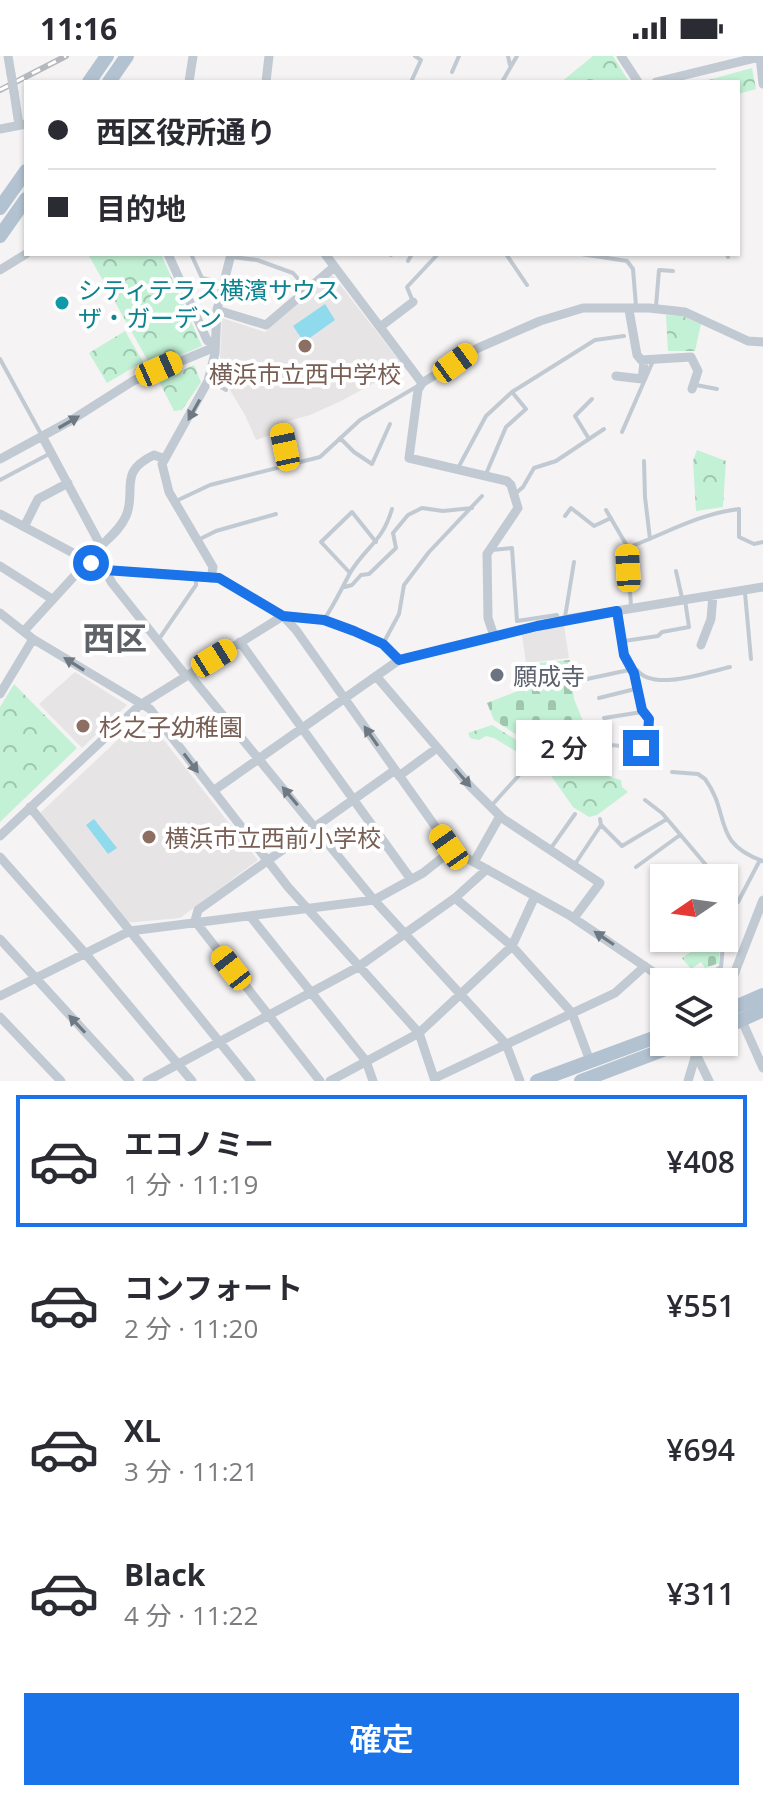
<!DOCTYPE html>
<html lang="ja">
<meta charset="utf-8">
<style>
:root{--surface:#fff;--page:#f7f7f7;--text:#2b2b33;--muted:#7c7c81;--line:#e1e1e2;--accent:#1a73e8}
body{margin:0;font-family:"Open Sans","Noto Sans JP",sans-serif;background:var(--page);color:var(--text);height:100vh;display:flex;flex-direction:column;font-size:30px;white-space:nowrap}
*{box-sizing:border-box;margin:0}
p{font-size:26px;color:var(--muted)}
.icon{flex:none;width:44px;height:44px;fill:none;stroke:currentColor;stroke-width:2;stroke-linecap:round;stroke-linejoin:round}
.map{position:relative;height:1025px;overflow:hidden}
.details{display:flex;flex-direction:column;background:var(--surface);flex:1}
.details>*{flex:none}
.hud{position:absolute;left:24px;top:24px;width:716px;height:176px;border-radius:0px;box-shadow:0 2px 6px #0004;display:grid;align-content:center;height:176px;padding:0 24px;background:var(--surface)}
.needle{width:52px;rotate:257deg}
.controls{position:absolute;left:650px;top:808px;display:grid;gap:16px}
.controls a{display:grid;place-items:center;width:88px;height:88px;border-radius:0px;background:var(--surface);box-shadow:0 2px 6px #0004;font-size:40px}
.end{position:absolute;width:36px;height:36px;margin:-18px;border:10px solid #1a73e8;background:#fff;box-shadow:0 0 0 4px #fff}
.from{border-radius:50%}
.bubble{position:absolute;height:56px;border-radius:0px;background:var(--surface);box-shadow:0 2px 6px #0004;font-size:26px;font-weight:600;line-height:56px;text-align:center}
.car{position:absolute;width:24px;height:48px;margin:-24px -12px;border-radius:10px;box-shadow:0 0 6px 2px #0007;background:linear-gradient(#f5c518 24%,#345 0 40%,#f5c518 0 76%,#345 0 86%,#f5c518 0)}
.hud b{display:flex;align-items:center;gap:28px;height:76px;font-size:30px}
.hud b+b{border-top:2px solid var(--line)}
.hud i{width:20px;height:20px;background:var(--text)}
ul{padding:14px 0 0;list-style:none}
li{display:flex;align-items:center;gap:24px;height:132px;margin:0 16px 12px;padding:0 8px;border:4px solid transparent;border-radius:0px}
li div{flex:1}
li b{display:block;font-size:30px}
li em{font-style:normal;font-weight:600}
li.active{border-color:var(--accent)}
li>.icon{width:72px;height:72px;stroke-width:1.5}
.primary-button{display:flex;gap:16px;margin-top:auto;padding:16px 24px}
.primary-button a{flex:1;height:92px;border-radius:0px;background:var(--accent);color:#fff;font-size:32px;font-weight:600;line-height:92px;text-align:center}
.status{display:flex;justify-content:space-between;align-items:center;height:56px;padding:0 40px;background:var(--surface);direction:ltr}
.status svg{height:22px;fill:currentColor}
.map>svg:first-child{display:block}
</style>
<div class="status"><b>11:16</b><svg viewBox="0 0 49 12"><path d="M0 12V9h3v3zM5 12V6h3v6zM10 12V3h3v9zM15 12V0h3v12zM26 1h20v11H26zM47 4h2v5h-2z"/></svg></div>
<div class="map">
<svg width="763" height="1025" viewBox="0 0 763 1025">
<defs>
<pattern id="forest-crowns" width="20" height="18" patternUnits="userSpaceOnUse" patternTransform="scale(2)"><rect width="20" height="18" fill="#c3f1d5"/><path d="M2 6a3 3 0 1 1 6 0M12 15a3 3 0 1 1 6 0" fill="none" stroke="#a0c6b0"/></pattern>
<pattern id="cemetery-stones" width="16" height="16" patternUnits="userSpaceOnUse" patternTransform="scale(2)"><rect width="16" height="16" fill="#c3f1d5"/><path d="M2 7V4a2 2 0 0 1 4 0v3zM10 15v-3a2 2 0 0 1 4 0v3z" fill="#a0c6b0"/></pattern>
</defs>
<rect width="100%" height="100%" fill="#f5f3f3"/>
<path fill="#e6e4e5" d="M 332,218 L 404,311 L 341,345 L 310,359 L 285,366 L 277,377 L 256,384 L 245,359 L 225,326 L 216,320 L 220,303 L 222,262 L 265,276 Z
M 564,569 L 569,602 L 526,607 L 522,579 Z
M 75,616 L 127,649 L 82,692 L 39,648 Z
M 144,659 L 258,804 L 180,862 L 125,867 L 39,758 Z"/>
<path fill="url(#forest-crowns)" d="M 593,0 L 613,0 L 629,26 L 561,26 Z
M 752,12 L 756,33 L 738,38 L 738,26 L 701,26 Z
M 88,198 L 161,198 L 202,290 L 152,312 Z
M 666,259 L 683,260 L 701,268 L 695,295 L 668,295 Z
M 125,275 L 146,311 L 143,313 L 139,308 L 107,327 L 89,297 Z
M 194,309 L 201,326 L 182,354 L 174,355 L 159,325 Z
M 697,394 L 726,405 L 723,451 L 696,455 L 693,405 Z
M 14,628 L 77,692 L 0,766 L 0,651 Z
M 492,669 L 552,706 L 574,691 C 587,708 600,719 621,724 L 622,731 L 628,736 L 597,759 L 589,761 L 573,751 L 547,714 L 494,682 L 486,680 L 479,684 L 470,682 L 468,677 Z"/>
<path fill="url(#cemetery-stones)" d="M 570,604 L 574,643 L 587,675 L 552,702 L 494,664 L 487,647 L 518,635 L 515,609 Z
M 720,884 L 719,907 L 705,912 L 701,906 L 691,913 L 682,902 L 698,891 Z"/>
<path fill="#90daee" d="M 325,248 L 335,264 L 304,286 L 293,270 Z
M 94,763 L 117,792 L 108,798 L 86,769 Z"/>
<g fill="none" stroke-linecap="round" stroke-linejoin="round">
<path stroke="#c1cad2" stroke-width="4" d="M 508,0 L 510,9
M 452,16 L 459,0
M 411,26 L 421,4 L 415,0
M 502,26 L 517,0
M 191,198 L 202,222 L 223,227
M 506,198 L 527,229
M 581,198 L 627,205 L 633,213 L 636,250
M 727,198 L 728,201
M 391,199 L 391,198
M 232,201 L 257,204 L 293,217 L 306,232
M 408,205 L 412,198
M 413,246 L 407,231 L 438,198
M 656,250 L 659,214 L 673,215
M 0,303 L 41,378
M 211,325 L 226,334
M 696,329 L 717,333
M 281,373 L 288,408
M 622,376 L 653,305
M 340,382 L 354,396 L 372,408 L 390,368
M 589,383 L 575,360 L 592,343
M 644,405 L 645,441 L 650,483
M 458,412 L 486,360 L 512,336 L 595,284 L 624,280
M 486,418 L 506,371 L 526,353 L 512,336
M 0,424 L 49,398
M 515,438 L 523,431 L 534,412 L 556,405 L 604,373
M 176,445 L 210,429 L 320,401 L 360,364 L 416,331
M 606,454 L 627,490 L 631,550
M 565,460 L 571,452 L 594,470 L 611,462
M 198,484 L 216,475 L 276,458
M 627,492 C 665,478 698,458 739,453 L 739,481 L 754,488 L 763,486
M 492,494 L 512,492 L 517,565 L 557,559 L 558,565
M 676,515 L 682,542
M 350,517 L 321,486 L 352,456 L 376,486
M 345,531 L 352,529 L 361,519 L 369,518 L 396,492 L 393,477 L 408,459 L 422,452 L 443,455 L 472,452
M 745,537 L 751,603
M 565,561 L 574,506
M 325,562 C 335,547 342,532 350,517 C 366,490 382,487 392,453
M 159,583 L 196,529 L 196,523
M 624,585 L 658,580 L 662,576 L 689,571 L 685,544
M 384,586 L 399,558 L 404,529 L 429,496 L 482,440
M 637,614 C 654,636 707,616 730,611
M 587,623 L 629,614
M 599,642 L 635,633
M 604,662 L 642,656
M 599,688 L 644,692
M 672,716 L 698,718 L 705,723 C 731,758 711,787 763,805
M 645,744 L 662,757 L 717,822
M 492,749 L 521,717
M 600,763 L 601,769 L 622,790 L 667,763
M 551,792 L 575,758
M 575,808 L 601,769
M 636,811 L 680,779
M 699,822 L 711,815
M 694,926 L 721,911 L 726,855 L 738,846 L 760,804"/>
<path stroke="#c1cad2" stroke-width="9" d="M 8,0 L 11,18
M 621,0 L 638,26
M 760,0 L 763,28
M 189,26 L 193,0
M 266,26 L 269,0
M 656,26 L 763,0
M 14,36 L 19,69
M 0,73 L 26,68
M 325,198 L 422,327
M 0,214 L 26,198
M 217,254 L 266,269 L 334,211
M 380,271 L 413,246
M 641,304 L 691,301 L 698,315 L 692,333
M 616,320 L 642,323 L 644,307 L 637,299 L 629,254
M 42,380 L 101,490 L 109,515
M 0,403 L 70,365 L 133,325 L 215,291 L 207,284 L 168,198
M 0,458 L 105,514 L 219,522 L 283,560 L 296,574 L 452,794 L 569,859 L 668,926
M 24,471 L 38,443 L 68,427
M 101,490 C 110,481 121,472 126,460 C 137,435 117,416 154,399 L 165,403
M 0,510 L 52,543
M 105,514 L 112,527 L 186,620
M 211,522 L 213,511 L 169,436 L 162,408 L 208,325 L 215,297 L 217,254 L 231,198
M 617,555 L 624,599 L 634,617 L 642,654 L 649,663 L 647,692
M 0,557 L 33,583 L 150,653 L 288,831 L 419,977 L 435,1025
M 24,575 L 88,505
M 494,580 L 488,562 L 487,498 L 518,452 L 511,429 L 507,425 L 409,402 L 418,334 L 422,327 L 478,292 L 540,265 L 583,252 L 649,252 L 685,256 L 748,285 L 763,286
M 240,586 L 410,822
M 701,589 L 711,563 L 713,539
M 189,618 L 374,844 L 506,988 L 520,1025
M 376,620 L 471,731 L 502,762 L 600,827 L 574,862
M 0,638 L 33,583
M 399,720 L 437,692
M 213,735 L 399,604 L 567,563 L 763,531
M 30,751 L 251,1025
M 0,780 L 140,649 L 283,560 L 324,564 L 354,575 L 383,588 L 399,604
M 0,801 L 84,896 L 192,1025
M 474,806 L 500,760
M 455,842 L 512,890 L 572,957 L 590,1005
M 250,860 L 366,1005 L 373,1025
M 0,883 L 130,1025
M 0,940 L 130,875 L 374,844 L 423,817 L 452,794
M 724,944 L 763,844
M 0,961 L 61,1025
M 742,965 L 763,1012
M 696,998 L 709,1025
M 435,1022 L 615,937 L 645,910
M 147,1025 L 358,911 L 455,842 L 487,813
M 320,1025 L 195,865 L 198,854 L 395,714
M 330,1025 L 419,977 L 512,890 L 535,840
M 688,1025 L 696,998 L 697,986"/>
<path stroke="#b3c2d1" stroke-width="14" d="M 89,26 L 107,0
M 109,26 L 127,0
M 0,152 L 26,115
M 0,180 L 26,143
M 724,956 L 763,939
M 724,972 L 763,954
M 537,1025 L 664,978
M 581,1025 L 684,986"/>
<g stroke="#b5b8bd" stroke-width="6">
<path id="rail" d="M 0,34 L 66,0"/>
</g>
<use href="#rail" stroke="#fff" stroke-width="3" stroke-dasharray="9" stroke-linecap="butt"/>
<path stroke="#c1cad2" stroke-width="9" d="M 11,18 L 14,36"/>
</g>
<defs><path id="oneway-solid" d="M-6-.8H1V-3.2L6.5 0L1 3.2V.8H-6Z" transform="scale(2)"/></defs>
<g fill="#6e7983">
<use href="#oneway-solid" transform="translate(194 354) rotate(119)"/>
<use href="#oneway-solid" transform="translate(69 366) rotate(-30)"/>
<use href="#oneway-solid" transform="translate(74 608) rotate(-148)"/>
<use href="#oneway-solid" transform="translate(371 680) rotate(-125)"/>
<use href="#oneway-solid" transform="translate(191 707) rotate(53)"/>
<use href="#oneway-solid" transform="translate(463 722) rotate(49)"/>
<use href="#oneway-solid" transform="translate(290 740) rotate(-130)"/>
<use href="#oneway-solid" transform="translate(604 882) rotate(-146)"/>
<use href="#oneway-solid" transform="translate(77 968) rotate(-133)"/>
</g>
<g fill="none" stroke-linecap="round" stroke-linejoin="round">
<path stroke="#1a73e8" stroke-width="10" d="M 91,507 L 105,514 L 219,522 L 283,560 L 324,564 L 354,575 L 383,588 L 399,604 L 537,570 L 617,555 L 624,599 L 634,617 L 642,654 L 649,663 L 647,692 L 641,692"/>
</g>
<circle fill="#0f9aa8" stroke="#fff" stroke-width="3" cx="62" cy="247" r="8"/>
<g fill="#8d6e63" stroke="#fff" stroke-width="3">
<circle cx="305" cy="290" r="8"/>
<circle cx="83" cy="670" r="8"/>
<circle cx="149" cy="781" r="8"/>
</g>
<circle fill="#6b7280" stroke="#fff" stroke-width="3" cx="497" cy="619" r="8"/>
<g text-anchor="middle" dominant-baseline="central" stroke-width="8" stroke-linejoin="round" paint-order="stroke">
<g font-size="24" fill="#0d838f" stroke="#fff" text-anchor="start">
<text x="78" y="233">シティテラス横濱サウス<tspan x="78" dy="28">ザ・ガーデン</tspan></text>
</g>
<g font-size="24" fill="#785e54" stroke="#fff" text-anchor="start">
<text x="305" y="317" text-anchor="middle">横浜市立西中学校</text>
<text x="99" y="670">杉之子幼稚園</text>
<text x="165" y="781">横浜市立西前小学校</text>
</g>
<g font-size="24" fill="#5b616d" stroke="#fff" text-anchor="start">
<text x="513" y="619">願成寺</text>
</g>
<g font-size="32" font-weight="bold" fill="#5f6368" stroke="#fff">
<text x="115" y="581">西区</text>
</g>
</g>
</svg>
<div class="controls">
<a><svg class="needle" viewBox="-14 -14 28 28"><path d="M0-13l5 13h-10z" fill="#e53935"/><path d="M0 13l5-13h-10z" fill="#7c7c81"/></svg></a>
<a><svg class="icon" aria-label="layers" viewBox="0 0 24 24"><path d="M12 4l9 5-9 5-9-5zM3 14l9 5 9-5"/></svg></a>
</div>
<i class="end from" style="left:91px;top:507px"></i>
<i class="end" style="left:641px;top:692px"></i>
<div class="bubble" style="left:516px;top:664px;width:96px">2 分</div>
<i class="car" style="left:455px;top:307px;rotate:54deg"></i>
<i class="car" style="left:159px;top:313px;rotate:66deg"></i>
<i class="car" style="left:285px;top:391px;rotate:348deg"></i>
<i class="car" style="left:628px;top:512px;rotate:357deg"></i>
<i class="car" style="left:214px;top:602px;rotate:58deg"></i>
<i class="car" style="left:449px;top:791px;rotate:325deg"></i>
<i class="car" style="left:231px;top:912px;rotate:322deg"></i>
<div class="hud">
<b><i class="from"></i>西区役所通り</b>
<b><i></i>目的地</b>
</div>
</div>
<section class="details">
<ul>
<li class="active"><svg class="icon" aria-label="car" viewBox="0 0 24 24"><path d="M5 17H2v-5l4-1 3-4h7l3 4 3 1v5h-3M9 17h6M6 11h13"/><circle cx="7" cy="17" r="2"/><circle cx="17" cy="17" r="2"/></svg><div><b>エコノミー</b><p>1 分 · 11:19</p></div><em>¥408</em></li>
<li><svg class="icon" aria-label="car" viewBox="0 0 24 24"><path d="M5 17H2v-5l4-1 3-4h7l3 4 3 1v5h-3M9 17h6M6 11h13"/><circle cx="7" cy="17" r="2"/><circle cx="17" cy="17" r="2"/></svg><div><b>コンフォート</b><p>2 分 · 11:20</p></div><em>¥551</em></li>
<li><svg class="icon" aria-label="car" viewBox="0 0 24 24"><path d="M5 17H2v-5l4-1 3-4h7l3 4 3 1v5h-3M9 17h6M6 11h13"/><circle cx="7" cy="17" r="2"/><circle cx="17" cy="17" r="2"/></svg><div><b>XL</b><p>3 分 · 11:21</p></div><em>¥694</em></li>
<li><svg class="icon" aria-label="car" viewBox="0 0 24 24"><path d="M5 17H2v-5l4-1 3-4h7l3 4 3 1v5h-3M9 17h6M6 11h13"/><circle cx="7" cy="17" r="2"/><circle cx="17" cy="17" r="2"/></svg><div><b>Black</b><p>4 分 · 11:22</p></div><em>¥311</em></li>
</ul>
<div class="primary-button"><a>確定</a></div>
</section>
